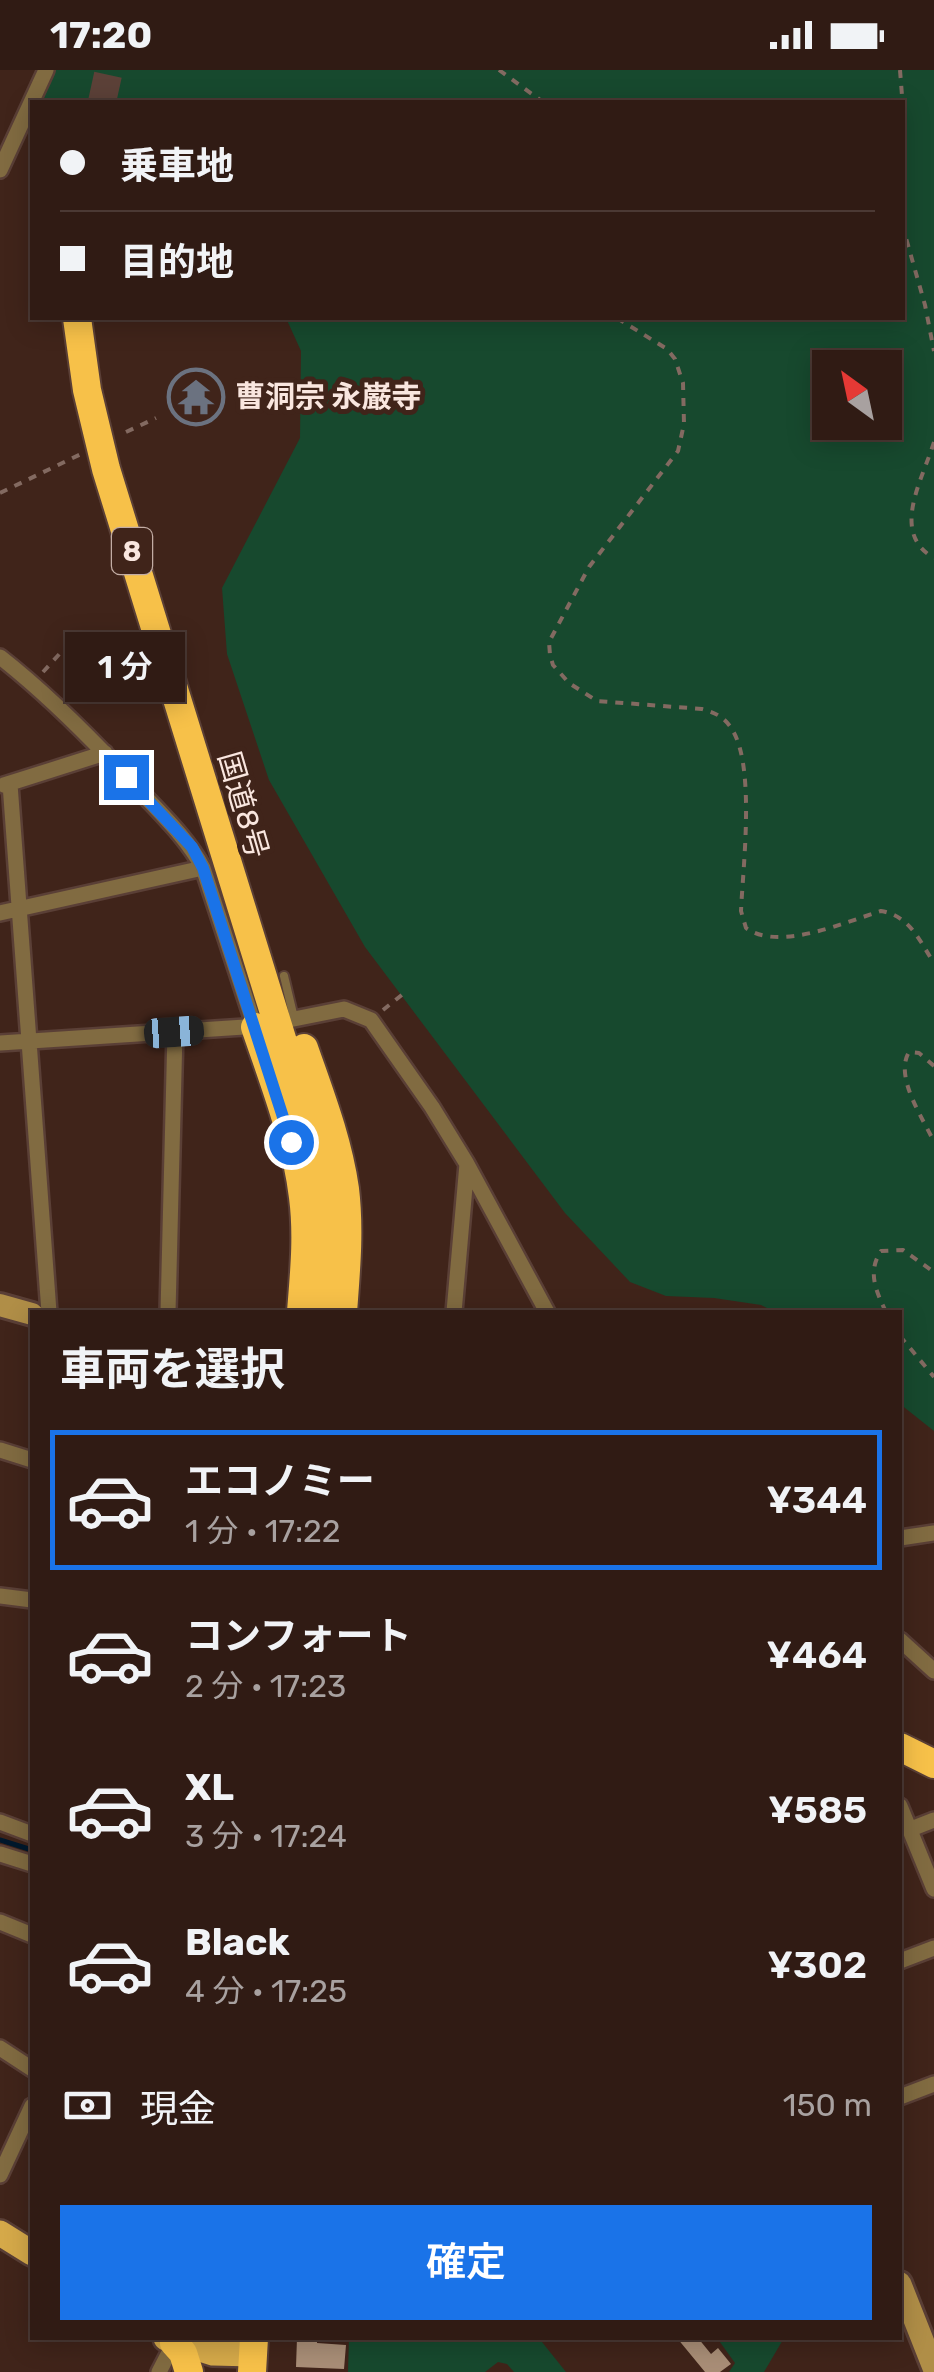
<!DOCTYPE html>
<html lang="ja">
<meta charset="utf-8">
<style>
:root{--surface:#301b14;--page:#3c2822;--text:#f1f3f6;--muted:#a8a1a0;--line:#4b3934;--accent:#1a73e8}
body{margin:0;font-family:Rubik,"Noto Sans JP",sans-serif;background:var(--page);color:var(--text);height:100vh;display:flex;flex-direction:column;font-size:38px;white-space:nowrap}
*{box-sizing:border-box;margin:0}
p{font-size:32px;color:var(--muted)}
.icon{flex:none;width:55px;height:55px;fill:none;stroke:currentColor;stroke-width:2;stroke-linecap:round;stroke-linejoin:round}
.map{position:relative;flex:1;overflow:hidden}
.sheet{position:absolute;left:30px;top:1240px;width:872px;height:1030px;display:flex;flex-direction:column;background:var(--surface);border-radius:0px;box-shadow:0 5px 25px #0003,0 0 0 2px var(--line)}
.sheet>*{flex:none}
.banner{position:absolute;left:30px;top:30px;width:875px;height:220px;border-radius:0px;box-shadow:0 5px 25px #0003,0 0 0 2px var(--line);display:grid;align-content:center;height:220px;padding:0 30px;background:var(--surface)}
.needle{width:65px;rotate:327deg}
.controls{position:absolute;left:812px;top:280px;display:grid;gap:20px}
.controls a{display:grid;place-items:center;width:90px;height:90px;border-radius:0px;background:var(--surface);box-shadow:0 5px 25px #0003,0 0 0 2px var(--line);font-size:50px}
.end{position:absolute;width:45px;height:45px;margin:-22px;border:12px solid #1a73e8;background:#fff;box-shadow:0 0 0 5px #fff}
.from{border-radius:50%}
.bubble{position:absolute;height:70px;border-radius:0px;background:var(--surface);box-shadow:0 5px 25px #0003,0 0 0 2px var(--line);font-size:32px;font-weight:600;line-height:70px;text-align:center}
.car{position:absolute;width:30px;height:60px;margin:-30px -15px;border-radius:12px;box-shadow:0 0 8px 2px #0007;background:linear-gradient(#222 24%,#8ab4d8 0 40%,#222 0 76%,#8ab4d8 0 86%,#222 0)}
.banner b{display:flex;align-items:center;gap:35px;height:95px;font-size:38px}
.banner b+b{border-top:2px solid var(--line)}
.banner i{width:25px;height:25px;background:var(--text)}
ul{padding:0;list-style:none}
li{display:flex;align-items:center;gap:30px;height:140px;margin:0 20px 15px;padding:0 10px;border:5px solid transparent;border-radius:0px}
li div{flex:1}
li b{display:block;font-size:38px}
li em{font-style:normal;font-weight:600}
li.active{border-color:var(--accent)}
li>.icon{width:90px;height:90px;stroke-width:1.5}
h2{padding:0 30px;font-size:45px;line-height:120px}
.pay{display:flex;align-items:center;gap:25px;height:110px;padding:0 30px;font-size:38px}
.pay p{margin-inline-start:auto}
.action{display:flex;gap:20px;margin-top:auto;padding:20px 30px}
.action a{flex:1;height:115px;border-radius:0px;background:var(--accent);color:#fff;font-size:40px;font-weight:600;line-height:115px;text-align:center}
.status{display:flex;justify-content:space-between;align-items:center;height:70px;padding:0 50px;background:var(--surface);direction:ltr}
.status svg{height:28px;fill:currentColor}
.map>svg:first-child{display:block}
</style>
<div class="status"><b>17:20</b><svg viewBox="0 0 49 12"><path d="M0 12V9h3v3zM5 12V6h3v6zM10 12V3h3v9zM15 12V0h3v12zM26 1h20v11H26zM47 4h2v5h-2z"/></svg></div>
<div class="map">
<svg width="934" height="2302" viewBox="0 0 934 2302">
<rect width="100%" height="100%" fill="#40241a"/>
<path fill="#17492e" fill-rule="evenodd" d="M 45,0 L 934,0 L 934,1361 L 900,1334 L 900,1242 L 775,1242 L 761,1235 L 714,1228 L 666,1226 L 630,1212 L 565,1143 L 365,877 L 269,710 L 227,584 L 222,518 L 300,368 L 301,281 L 286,248 L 902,248 L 902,32 L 39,32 ZM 830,298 L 885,298 L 885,352 L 830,352 Z
M 349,2268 L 542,2268 L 542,2272 L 566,2302 L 514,2302 L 507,2294 L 498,2292 L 485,2302 L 348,2302 Z
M 717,2268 L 784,2268 L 764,2302 L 729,2302 L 735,2293 Z"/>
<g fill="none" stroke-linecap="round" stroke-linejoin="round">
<path stroke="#00182c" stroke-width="5" d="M 0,1770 L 32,1780"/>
</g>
<path fill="#a98e77" d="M 297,2268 L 317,2268 L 317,2273 L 346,2275 L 344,2299 L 296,2297 Z
M 677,2268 L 698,2268 L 711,2284 L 718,2278 L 731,2294 L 720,2302 L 705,2302 Z"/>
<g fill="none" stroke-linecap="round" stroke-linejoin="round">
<path stroke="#5c4138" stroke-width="28" stroke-dasharray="28 14" stroke-linecap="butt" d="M 102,32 L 109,0"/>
<g stroke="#5a3f36" stroke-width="12">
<path id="lane" d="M 284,906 L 294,948"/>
</g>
<g stroke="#5a3f36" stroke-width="20">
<path id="street" d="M 0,100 L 46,0
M 0,587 C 51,627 96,673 140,721 C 162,745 187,768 203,798 L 255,957
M 10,714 L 49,1242
M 4,715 L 105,683
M 0,843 L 203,798
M 289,950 L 344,939 L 371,950 L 432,1037 L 467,1094 L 547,1242
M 0,973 L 260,956
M 168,1242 L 175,962
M 454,1242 L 467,1094
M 0,1380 L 32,1390
M 900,1468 L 934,1463
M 0,1526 L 32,1530
M 900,1570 L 934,1601
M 900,1736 L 934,1819
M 0,1752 L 32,1764
M 911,1759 L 934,1750
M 0,1784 L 32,1794
M 0,1852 L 32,1865
M 900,1891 L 934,1878
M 0,1978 L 32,1999
M 900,2027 L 934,2014
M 0,2105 L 32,2036
M 159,2302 L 174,2273"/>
</g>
<g stroke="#5a3f36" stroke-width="28">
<path id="secondary" d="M 0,1235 L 32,1244
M 900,2213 L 934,2299"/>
</g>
<g stroke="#5a3f36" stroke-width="30">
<path id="primary" d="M 0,2163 L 32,2183
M 166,2268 L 213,2283 L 253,2284"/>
</g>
<g stroke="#5a3f36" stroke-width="32">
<path id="highway" d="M 77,248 L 87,320 L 106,399 L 309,1056 C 323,1119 329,1178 324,1242
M 255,957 C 274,1012 296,1069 303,1127 C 308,1166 304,1204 301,1242
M 304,978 C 320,1024 338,1070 345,1119 C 350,1160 346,1202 343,1242
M 900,1677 L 934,1694
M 174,2273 L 183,2283 L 189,2302
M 252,2302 L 254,2268"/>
</g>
<path stroke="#836a61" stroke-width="4" stroke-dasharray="8 8" stroke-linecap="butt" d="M 499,0 L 543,32
M 900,0 L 905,64 L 902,92
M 902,154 L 925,235 L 934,281
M 617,248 L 667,279 L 675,289 L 683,313 L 684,354 L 678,381 L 589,497 L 549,572 L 550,585 L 553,595 L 569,613 L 597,631 L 702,639 C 716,643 725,647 733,661 C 755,699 743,796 741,841 L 746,858 C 779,882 845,852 881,841 C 910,846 919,870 934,893
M 126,362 L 156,348
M 934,372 C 922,411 890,463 934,488
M 0,423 L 81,384
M 43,602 L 74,568
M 383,940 L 408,920
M 934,996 L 919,983 L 909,982 C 894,1007 923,1048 934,1072
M 886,1242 C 876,1221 867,1202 881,1181 L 903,1180 L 934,1202
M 900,1266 L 934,1307"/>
<use href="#lane" stroke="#816b41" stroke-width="8"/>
<use href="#street" stroke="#816b41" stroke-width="15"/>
<use href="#secondary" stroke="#b08e47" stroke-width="22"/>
<use href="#primary" stroke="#d5a949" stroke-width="25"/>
<use href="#highway" stroke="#f7c149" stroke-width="28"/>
</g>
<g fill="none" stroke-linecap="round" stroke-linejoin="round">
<path stroke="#1a73e8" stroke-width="12" d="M 126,707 L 192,777 L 203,798 L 291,1072"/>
</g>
<defs>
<g id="temple-ring" transform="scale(2.875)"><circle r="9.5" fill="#40241a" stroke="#6b7280" stroke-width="1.5"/><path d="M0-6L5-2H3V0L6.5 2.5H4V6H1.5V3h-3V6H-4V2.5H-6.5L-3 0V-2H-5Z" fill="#6b7280"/></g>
</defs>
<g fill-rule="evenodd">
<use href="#temple-ring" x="196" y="327"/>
</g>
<g text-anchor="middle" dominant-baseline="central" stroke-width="10" stroke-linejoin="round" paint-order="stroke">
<rect fill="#40241a" stroke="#c2aca4" stroke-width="2.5" x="112" y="458" width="40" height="46" rx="8"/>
<g font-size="28" font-weight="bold" fill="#f9e6df">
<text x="132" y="481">8</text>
</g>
<g font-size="30" font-weight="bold" fill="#f9e6df" stroke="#40241a" text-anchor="start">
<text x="235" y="327">曹洞宗 永巌寺</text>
</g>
<g font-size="30" fill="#f9e6df" stroke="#40241a">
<text transform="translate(243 735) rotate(74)">国道8号</text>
</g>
</g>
</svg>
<div class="controls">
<a><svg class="needle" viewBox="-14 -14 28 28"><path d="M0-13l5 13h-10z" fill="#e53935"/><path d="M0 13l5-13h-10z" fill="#a8a1a0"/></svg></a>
</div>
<i class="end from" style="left:291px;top:1072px"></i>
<i class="end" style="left:126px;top:707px"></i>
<div class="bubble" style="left:65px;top:562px;width:120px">1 分</div>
<i class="car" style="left:174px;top:962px;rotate:86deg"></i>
<div class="banner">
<b><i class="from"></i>乗車地</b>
<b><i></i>目的地</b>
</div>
<section class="sheet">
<h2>車両を選択</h2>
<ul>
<li class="active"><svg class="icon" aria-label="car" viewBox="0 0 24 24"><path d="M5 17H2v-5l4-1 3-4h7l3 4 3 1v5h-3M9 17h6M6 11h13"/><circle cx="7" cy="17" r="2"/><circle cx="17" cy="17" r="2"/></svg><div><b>エコノミー</b><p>1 分 · 17:22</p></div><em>¥344</em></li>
<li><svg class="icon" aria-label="car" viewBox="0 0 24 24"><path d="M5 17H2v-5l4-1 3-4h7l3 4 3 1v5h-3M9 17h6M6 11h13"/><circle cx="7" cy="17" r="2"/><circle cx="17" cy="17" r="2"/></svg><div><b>コンフォート</b><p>2 分 · 17:23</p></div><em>¥464</em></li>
<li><svg class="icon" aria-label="car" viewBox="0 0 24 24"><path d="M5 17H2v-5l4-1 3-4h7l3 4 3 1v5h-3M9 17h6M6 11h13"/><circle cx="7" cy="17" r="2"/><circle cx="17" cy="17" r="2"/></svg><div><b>XL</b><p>3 分 · 17:24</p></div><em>¥585</em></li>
<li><svg class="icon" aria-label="car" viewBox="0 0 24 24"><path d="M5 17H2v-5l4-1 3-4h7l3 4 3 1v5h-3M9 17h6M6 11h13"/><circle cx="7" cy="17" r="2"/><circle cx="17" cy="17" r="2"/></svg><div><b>Black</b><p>4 分 · 17:25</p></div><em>¥302</em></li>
</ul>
<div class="pay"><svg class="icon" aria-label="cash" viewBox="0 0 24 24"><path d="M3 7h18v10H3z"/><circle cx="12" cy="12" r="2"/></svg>現金<p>150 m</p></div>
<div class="action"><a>確定</a></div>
</section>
</div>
